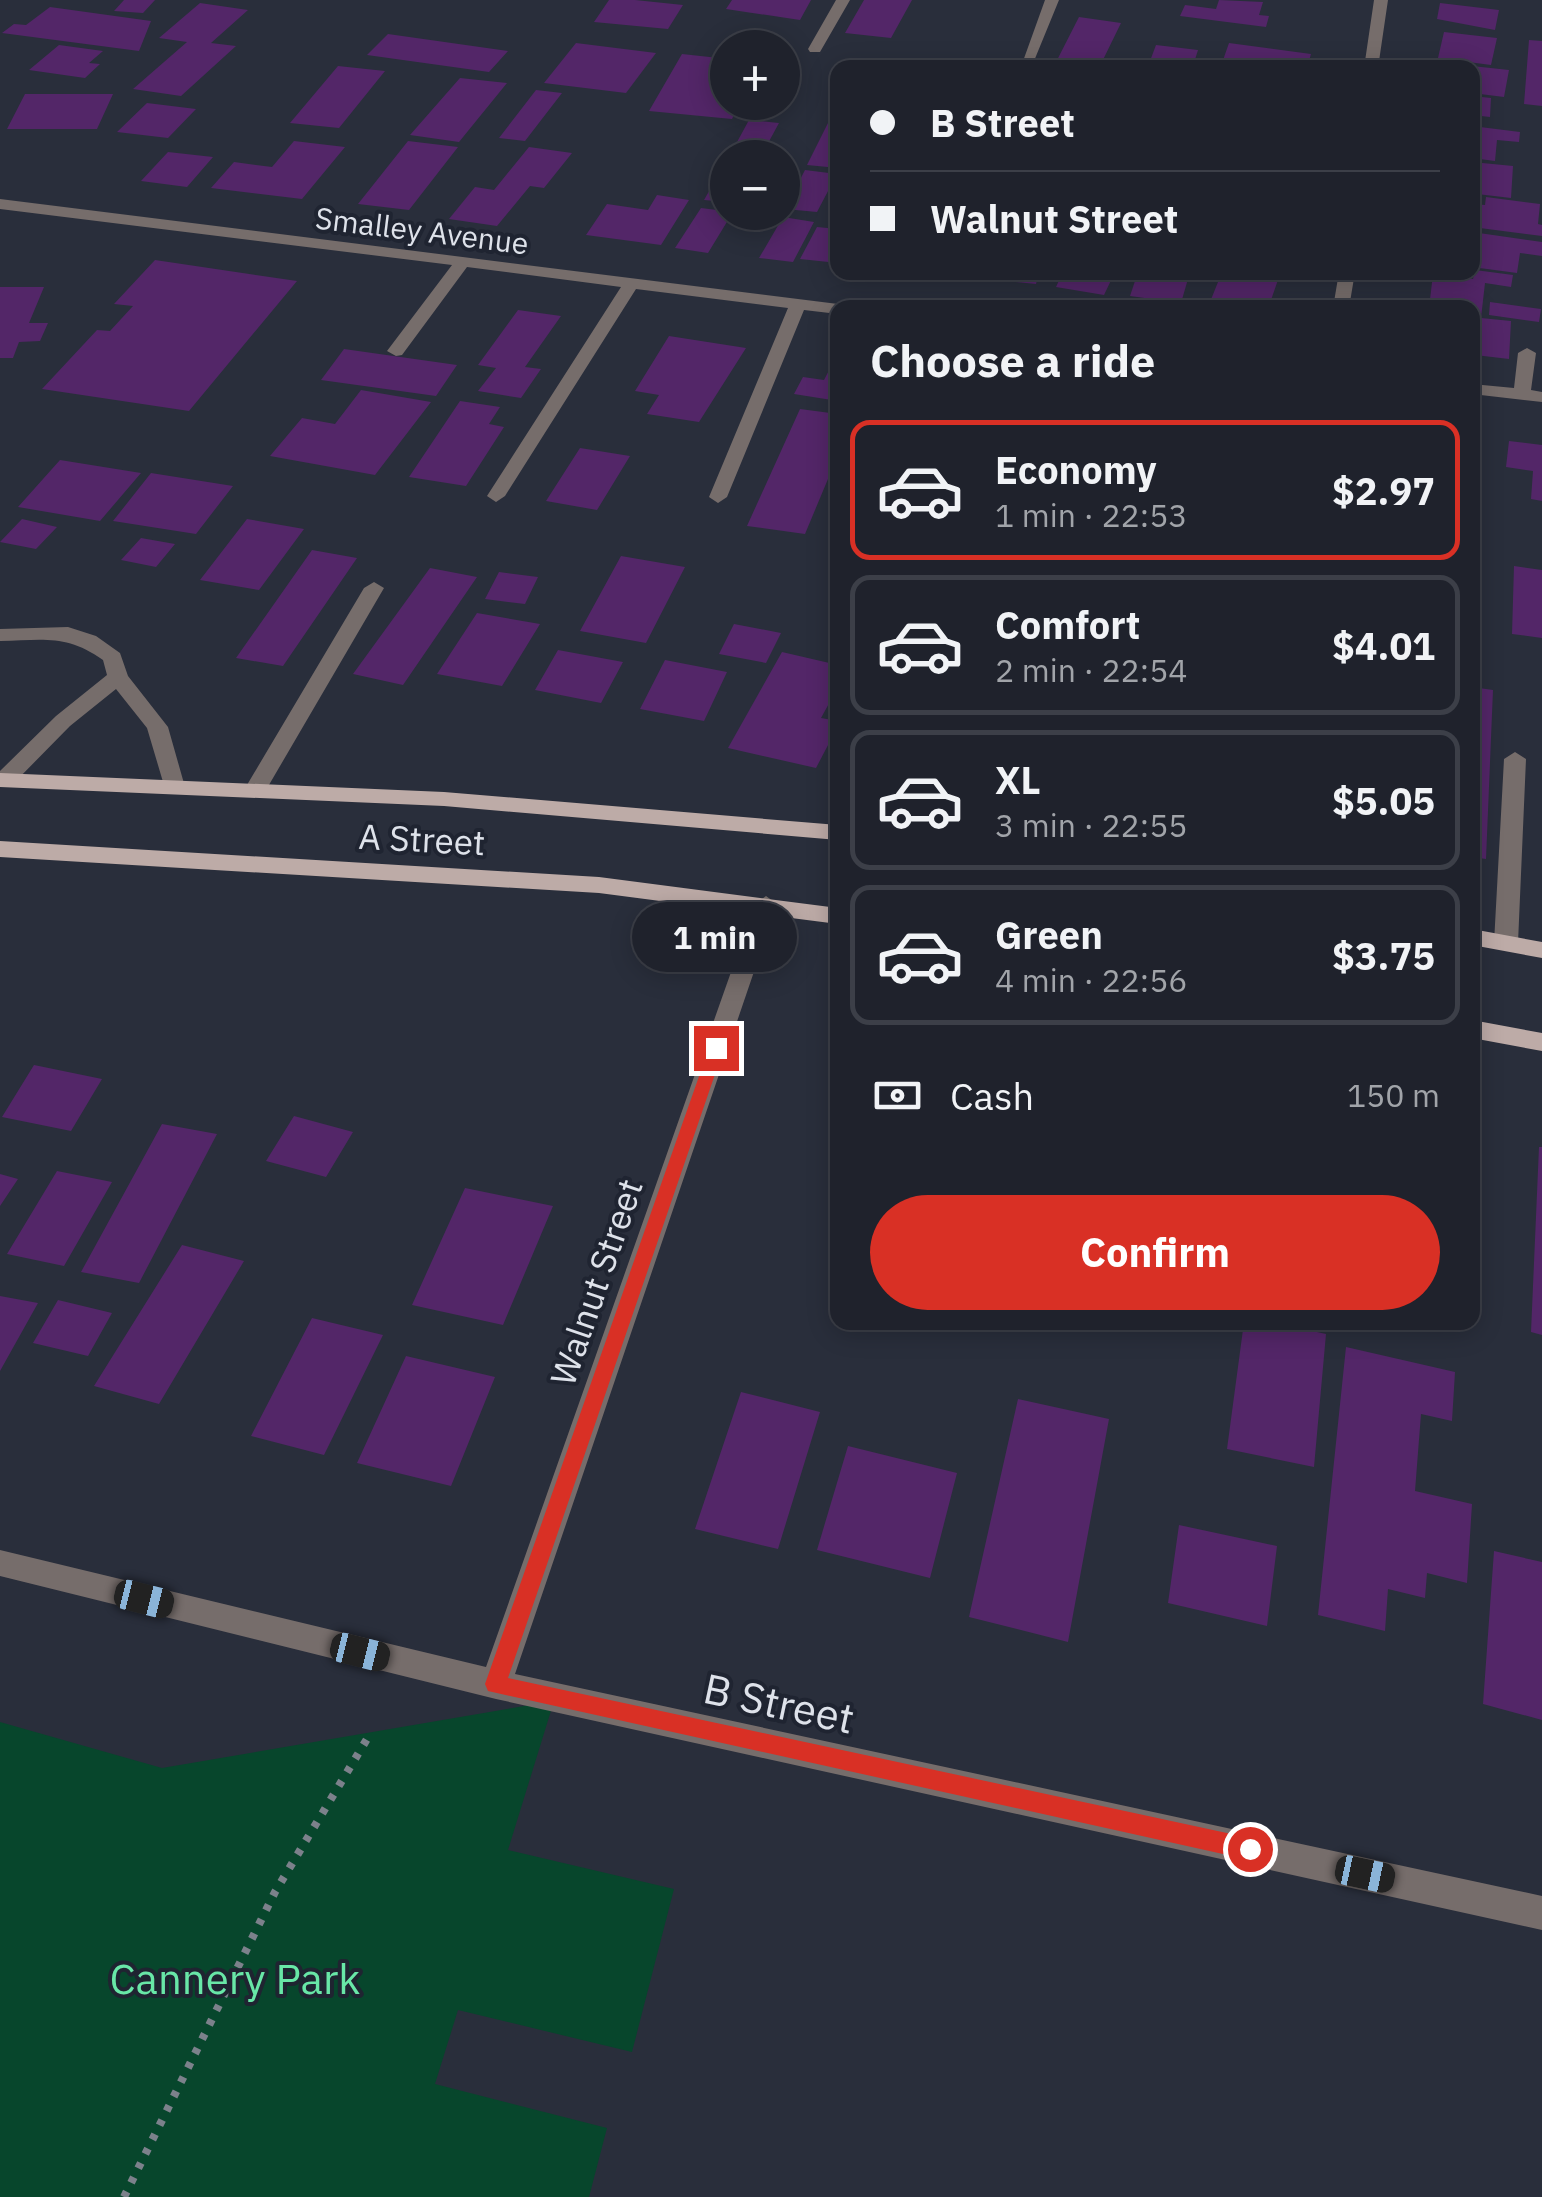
<!DOCTYPE html>
<meta charset="utf-8">
<style>
:root{--surface:#1f222c;--page:#272a34;--text:#f1f3f6;--muted:#a1a4a9;--line:#3c3f48;--accent:#d93025}
body{margin:0;font-family:"IBM Plex Sans",sans-serif;background:var(--page);color:var(--text);height:100vh;display:flex;flex-direction:column;font-size:38px;white-space:nowrap}
*{box-sizing:border-box;margin:0}
p{font-size:32px;color:var(--muted)}
.icon{flex:none;width:55px;height:55px;fill:none;stroke:currentColor;stroke-width:2;stroke-linecap:round;stroke-linejoin:round}
.map{position:relative;flex:1;overflow:hidden}
.panel{position:absolute;left:830px;top:300px;width:650px;height:1030px;display:flex;flex-direction:column;background:var(--surface);border-radius:20px;box-shadow:0 5px 25px #0003,0 0 0 2px var(--line)}
.panel>*{flex:none}
.banner{position:absolute;left:830px;top:60px;width:650px;height:220px;border-radius:20px;box-shadow:0 5px 25px #0003,0 0 0 2px var(--line);display:grid;align-content:center;height:220px;padding:0 40px;background:var(--surface)}
.buttons{position:absolute;left:710px;top:30px;display:grid;gap:20px}
.buttons a{display:grid;place-items:center;width:90px;height:90px;border-radius:50%;background:var(--surface);box-shadow:0 5px 25px #0003,0 0 0 2px var(--line);font-size:50px}
.end{position:absolute;width:45px;height:45px;margin:-22px;border:12px solid #d93025;background:#fff;box-shadow:0 0 0 5px #fff}
.from{border-radius:50%}
.bubble{position:absolute;height:70px;border-radius:35px;background:var(--surface);box-shadow:0 5px 25px #0003,0 0 0 2px var(--line);font-size:32px;font-weight:700;line-height:70px;text-align:center}
.car{position:absolute;width:30px;height:60px;margin:-30px -15px;border-radius:12px;box-shadow:0 0 8px 2px #0007;background:linear-gradient(#222 24%,#8ab4d8 0 40%,#222 0 76%,#8ab4d8 0 86%,#222 0)}
.banner b{display:flex;align-items:center;gap:35px;height:95px;font-size:38px}
.banner b+b{border-top:2px solid var(--line)}
.banner i{width:25px;height:25px;background:var(--text)}
ul{padding:0;list-style:none}
li{display:flex;align-items:center;gap:30px;height:140px;margin:0 20px 15px;padding:0 20px;border:5px solid var(--line);border-radius:20px}
li div{flex:1}
li b{display:block;font-size:38px}
li em{font-style:normal;font-weight:700}
li.active{border-color:var(--accent)}
li>.icon{width:90px;height:90px;stroke-width:1.5}
h2{padding:0 40px;font-size:45px;line-height:120px}
.pay{display:flex;align-items:center;gap:25px;height:110px;padding:0 40px;font-size:38px}
.pay p{margin-inline-start:auto}
.primary-button{display:flex;gap:20px;margin-top:auto;padding:20px 40px}
.primary-button a{flex:1;height:115px;border-radius:60px;background:var(--accent);color:#fff;font-size:40px;font-weight:700;line-height:115px;text-align:center}
.map>svg:first-child{display:block}
</style>
<div class="map">
<svg width="1542" height="2197" viewBox="0 0 1542 2197">
<rect width="100%" height="100%" fill="#292e3b"/>
<path fill="#07462c" d="M 554,1701 L 508,1850 L 674,1889 L 632,2052 L 458,2010 L 435,2084 L 607,2128 L 589,2197 L 0,2197 L 0,1722 L 162,1768 Z"/>
<path fill="#532668" d="M 124,0 L 155,0 L 143,13 L 114,11 Z
M 609,0 L 635,0 L 683,5 L 668,29 L 594,22 Z
M 732,0 L 811,0 L 800,20 L 726,9 Z
M 864,0 L 912,0 L 891,38 L 845,33 Z
M 1219,0 L 1263,2 L 1259,15 L 1269,16 L 1266,27 L 1180,16 L 1185,5 L 1216,9 Z
M 200,3 L 248,10 L 211,43 L 236,46 L 181,96 L 133,89 L 187,42 L 159,38 Z
M 1440,3 L 1499,10 L 1495,30 L 1437,19 Z
M 50,7 L 151,21 L 139,51 L 2,33 L 14,24 L 26,25 Z
M 1079,17 L 1121,23 L 1099,68 L 1053,68 Z
M 1444,32 L 1497,38 L 1491,65 L 1438,58 Z
M 388,34 L 508,51 L 489,72 L 367,55 Z
M 1529,40 L 1542,41 L 1542,106 L 1524,104 Z
M 576,43 L 656,53 L 626,93 L 544,83 Z
M 1229,43 L 1311,54 L 1307,68 L 1222,63 Z
M 59,45 L 103,51 L 89,63 L 100,64 L 85,78 L 29,70 Z
M 1156,45 L 1198,50 L 1193,66 L 1150,61 Z
M 682,54 L 728,59 L 728,102 L 740,102 L 732,119 L 649,111 Z
M 338,66 L 385,71 L 339,128 L 290,123 Z
M 1472,66 L 1509,70 L 1504,97 L 1472,93 Z
M 460,78 L 507,83 L 459,142 L 410,135 Z
M 536,90 L 562,93 L 525,141 L 499,138 Z
M 25,94 L 113,94 L 97,129 L 7,129 Z
M 1472,96 L 1491,98 L 1490,117 L 1472,115 Z
M 147,103 L 196,109 L 168,138 L 117,132 Z
M 838,103 L 838,168 L 807,165 Z
M 749,120 L 779,123 L 760,158 L 730,155 Z
M 1480,127 L 1520,132 L 1519,142 L 1497,140 L 1495,161 L 1472,158 L 1472,137 L 1479,138 Z
M 294,141 L 345,147 L 302,199 L 211,188 L 234,162 L 272,167 Z
M 408,141 L 458,147 L 409,210 L 358,204 Z
M 529,147 L 572,153 L 544,188 L 530,186 L 497,226 L 449,219 L 475,187 L 494,190 Z
M 168,152 L 213,157 L 187,187 L 141,181 Z
M 728,158 L 728,202 L 704,200 Z
M 1472,162 L 1513,166 L 1511,198 L 1477,194 Z
M 805,170 L 837,174 L 817,212 L 785,209 Z
M 657,195 L 689,200 L 661,245 L 586,235 L 607,204 L 648,210 Z
M 1486,197 L 1540,204 L 1538,224 L 1542,225 L 1542,236 L 1472,227 L 1472,204 L 1485,205 Z
M 701,208 L 733,212 L 708,253 L 675,248 Z
M 783,217 L 814,222 L 793,262 L 759,258 Z
M 817,227 L 838,229 L 838,263 L 800,259 Z
M 1472,232 L 1542,242 L 1542,256 L 1520,253 L 1517,273 L 1472,267 Z
M 155,260 L 297,281 L 189,411 L 42,389 L 97,330 L 110,331 L 133,306 L 114,304 Z
M 1475,270 L 1513,275 L 1511,287 L 1485,283 L 1481,318 L 1511,321 L 1509,359 L 1475,355 L 1472,308 L 1429,308 L 1433,274 L 1473,279 Z
M 999,272 L 1039,272 L 1036,284 L 997,280 Z
M 1063,272 L 1115,272 L 1104,295 L 1056,287 Z
M 1138,272 L 1190,272 L 1181,303 L 1130,296 Z
M 1222,272 L 1279,277 L 1271,300 L 1284,302 L 1282,308 L 1208,307 Z
M 0,287 L 44,287 L 29,323 L 48,323 L 40,341 L 19,342 L 13,358 L 0,358 Z
M 1490,302 L 1541,309 L 1539,322 L 1489,315 Z
M 518,310 L 561,316 L 525,367 L 541,369 L 521,398 L 478,391 L 496,368 L 478,365 Z
M 669,336 L 746,348 L 699,422 L 647,414 L 659,395 L 635,391 Z
M 344,349 L 457,365 L 436,396 L 321,380 Z
M 838,353 L 838,401 L 794,394 L 803,377 L 824,380 Z
M 361,390 L 431,402 L 375,475 L 270,456 L 302,418 L 335,424 Z
M 460,401 L 500,407 L 489,424 L 504,427 L 466,486 L 409,477 Z
M 800,409 L 838,414 L 838,455 L 805,534 L 747,526 Z
M 1509,441 L 1542,445 L 1542,501 L 1531,499 L 1533,471 L 1506,467 Z
M 580,448 L 630,456 L 597,510 L 546,501 Z
M 60,460 L 141,473 L 100,521 L 18,507 Z
M 151,473 L 233,486 L 196,534 L 113,521 Z
M 1472,507 L 1482,508 L 1478,629 L 1472,628 Z
M 22,519 L 57,527 L 36,549 L 0,542 Z
M 247,519 L 304,529 L 259,590 L 200,580 Z
M 141,538 L 175,544 L 156,567 L 121,560 Z
M 312,550 L 357,558 L 283,666 L 236,658 Z
M 621,556 L 685,567 L 646,643 L 580,631 Z
M 1514,566 L 1542,570 L 1542,638 L 1512,634 Z
M 430,568 L 477,577 L 403,685 L 353,674 Z
M 499,572 L 538,577 L 525,604 L 485,599 Z
M 477,613 L 540,624 L 502,686 L 437,674 Z
M 734,624 L 781,633 L 766,663 L 719,654 Z
M 558,650 L 623,662 L 601,703 L 535,690 Z
M 782,652 L 838,665 L 838,687 L 821,718 L 838,721 L 838,726 L 816,768 L 728,748 Z
M 665,660 L 727,672 L 704,721 L 640,709 Z
M 1472,687 L 1493,690 L 1486,859 L 1472,857 Z
M 34,1065 L 102,1079 L 71,1131 L 2,1117 Z
M 294,1116 L 353,1132 L 326,1177 L 266,1161 Z
M 162,1124 L 217,1134 L 139,1283 L 81,1272 Z
M 1539,1147 L 1542,1147 L 1542,1335 L 1531,1332 Z
M 57,1171 L 112,1182 L 64,1266 L 7,1254 Z
M 0,1174 L 18,1179 L 0,1206 Z
M 465,1188 L 553,1206 L 503,1325 L 412,1305 Z
M 182,1245 L 244,1261 L 159,1404 L 94,1386 Z
M 0,1296 L 38,1303 L 0,1371 Z
M 58,1300 L 112,1313 L 88,1356 L 33,1343 Z
M 312,1318 L 383,1335 L 324,1455 L 251,1436 Z
M 1244,1322 L 1271,1322 L 1326,1334 L 1314,1467 L 1227,1449 Z
M 1346,1347 L 1455,1372 L 1452,1421 L 1421,1414 L 1415,1491 L 1472,1504 L 1467,1583 L 1427,1573 L 1425,1598 L 1388,1589 L 1385,1631 L 1318,1615 Z
M 406,1356 L 495,1377 L 451,1486 L 357,1463 Z
M 741,1392 L 820,1412 L 778,1549 L 695,1529 Z
M 1018,1399 L 1109,1419 L 1068,1642 L 969,1617 Z
M 848,1446 L 957,1473 L 930,1578 L 817,1550 Z
M 1179,1525 L 1277,1546 L 1267,1626 L 1168,1603 Z
M 1494,1551 L 1542,1562 L 1542,1720 L 1483,1704 Z"/>
<g fill="none" stroke-linecap="round" stroke-linejoin="round">
<path stroke="#7c818b" stroke-width="8" stroke-dasharray="6 10" stroke-linecap="butt" d="M 124,2197 L 275,1892 L 367,1739"/>
<path fill="#766d6b" fill-rule="evenodd" d="M 836,0 L 850,0 L 820,52 L 810,52 L 808,49 Z
M 1045,0 L 1059,0 L 1034,61 L 1022,64 Z
M 1374,0 L 1388,0 L 1378,68 L 1364,68 Z
M 0,199 L 838,304 L 845,308 L 838,308 L 838,314 L 804,310 L 727,497 L 718,503 L 709,497 L 788,308 L 636,289 L 505,496 L 496,502 L 487,496 L 621,287 L 467,267 L 402,355 L 396,356 L 387,351 L 452,265 L 0,209 Z
M 1339,272 L 1355,272 L 1349,308 L 1333,308 Z
M 1527,348 L 1536,353 L 1531,390 L 1542,392 L 1542,402 L 1472,394 L 1472,384 L 1514,388 L 1518,353 Z
M 374,582 L 384,588 L 266,790 L 255,797 L 247,795 L 244,790 L 364,588 Z
M 68,627 L 96,636 L 120,653 L 128,676 L 168,727 L 185,787 L 182,792 L 166,792 L 147,728 L 116,689 L 70,726 L 12,785 L 0,786 L 0,771 L 56,716 L 107,675 L 103,660 C 67,634 43,640 0,641 L 0,629 Z
M 1515,752 L 1526,759 L 1518,943 L 1506,951 L 1494,943 L 1504,759 Z
M 766,896 L 777,904 L 515,1674 L 1542,1896 L 1542,1930 L 496,1699 L 0,1576 L 0,1550 L 486,1667 L 755,904 Z"/>
<path fill="#bdaba7" fill-rule="evenodd" d="M 0,773 L 444,792 L 838,825 L 838,840 L 444,806 L 0,787 Z
M 0,841 L 599,877 L 838,908 L 838,924 L 599,893 L 0,857 Z
M 1472,929 L 1542,942 L 1542,958 L 1472,945 Z
M 1472,1020 L 1542,1033 L 1542,1051 L 1472,1038 Z"/>
</g>
<path fill="#d93025" d="M 716,1043 L 724,1048 L 508,1678 L 1250,1838 L 1257,1842 L 1257,1856 L 1250,1860 L 488,1691 L 485,1684 L 709,1048 Z"/>
<g text-anchor="middle" dominant-baseline="central" stroke-width="8" stroke-linejoin="round" paint-order="stroke">
<g font-size="30" fill="#dee2ea" stroke="#1f2431">
<text transform="translate(422 230) rotate(7)">Smalley Avenue</text>
</g>
<g font-size="35" fill="#dee2ea" stroke="#1f2431">
<text transform="translate(422 839) rotate(3)">A Street</text>
<text transform="translate(596 1282) rotate(-71)">Walnut Street</text>
</g>
<g font-size="42" fill="#dee2ea" stroke="#1f2431">
<text transform="translate(779 1703) rotate(12)">B Street</text>
</g>
<g font-size="42" fill="#68e7a7" stroke="#1f2431">
<text x="235" y="1978">Cannery Park</text>
</g>
</g>
</svg>
<div class="buttons">
<a>+</a>
<a>−</a>
</div>
<i class="end from" style="left:1250px;top:1849px"></i>
<i class="end" style="left:716px;top:1048px"></i>
<div class="bubble" style="left:632px;top:902px;width:165px">1 min</div>
<i class="car" style="left:144px;top:1599px;rotate:104deg"></i>
<i class="car" style="left:360px;top:1652px;rotate:104deg"></i>
<i class="car" style="left:1365px;top:1874px;rotate:102deg"></i>
<div class="banner">
<b><i class="from"></i>B Street</b>
<b><i></i>Walnut Street</b>
</div>
<section class="panel">
<h2>Choose a ride</h2>
<ul>
<li class="active"><svg class="icon" aria-label="car" viewBox="0 0 24 24"><path d="M5 17H2v-5l4-1 3-4h7l3 4 3 1v5h-3M9 17h6M6 11h13"/><circle cx="7" cy="17" r="2"/><circle cx="17" cy="17" r="2"/></svg><div><b>Economy</b><p>1 min · 22:53</p></div><em>$2.97</em></li>
<li><svg class="icon" aria-label="car" viewBox="0 0 24 24"><path d="M5 17H2v-5l4-1 3-4h7l3 4 3 1v5h-3M9 17h6M6 11h13"/><circle cx="7" cy="17" r="2"/><circle cx="17" cy="17" r="2"/></svg><div><b>Comfort</b><p>2 min · 22:54</p></div><em>$4.01</em></li>
<li><svg class="icon" aria-label="car" viewBox="0 0 24 24"><path d="M5 17H2v-5l4-1 3-4h7l3 4 3 1v5h-3M9 17h6M6 11h13"/><circle cx="7" cy="17" r="2"/><circle cx="17" cy="17" r="2"/></svg><div><b>XL</b><p>3 min · 22:55</p></div><em>$5.05</em></li>
<li><svg class="icon" aria-label="car" viewBox="0 0 24 24"><path d="M5 17H2v-5l4-1 3-4h7l3 4 3 1v5h-3M9 17h6M6 11h13"/><circle cx="7" cy="17" r="2"/><circle cx="17" cy="17" r="2"/></svg><div><b>Green</b><p>4 min · 22:56</p></div><em>$3.75</em></li>
</ul>
<div class="pay"><svg class="icon" aria-label="cash" viewBox="0 0 24 24"><path d="M3 7h18v10H3z"/><circle cx="12" cy="12" r="2"/></svg>Cash<p>150 m</p></div>
<div class="primary-button"><a>Confirm</a></div>
</section>
</div>
